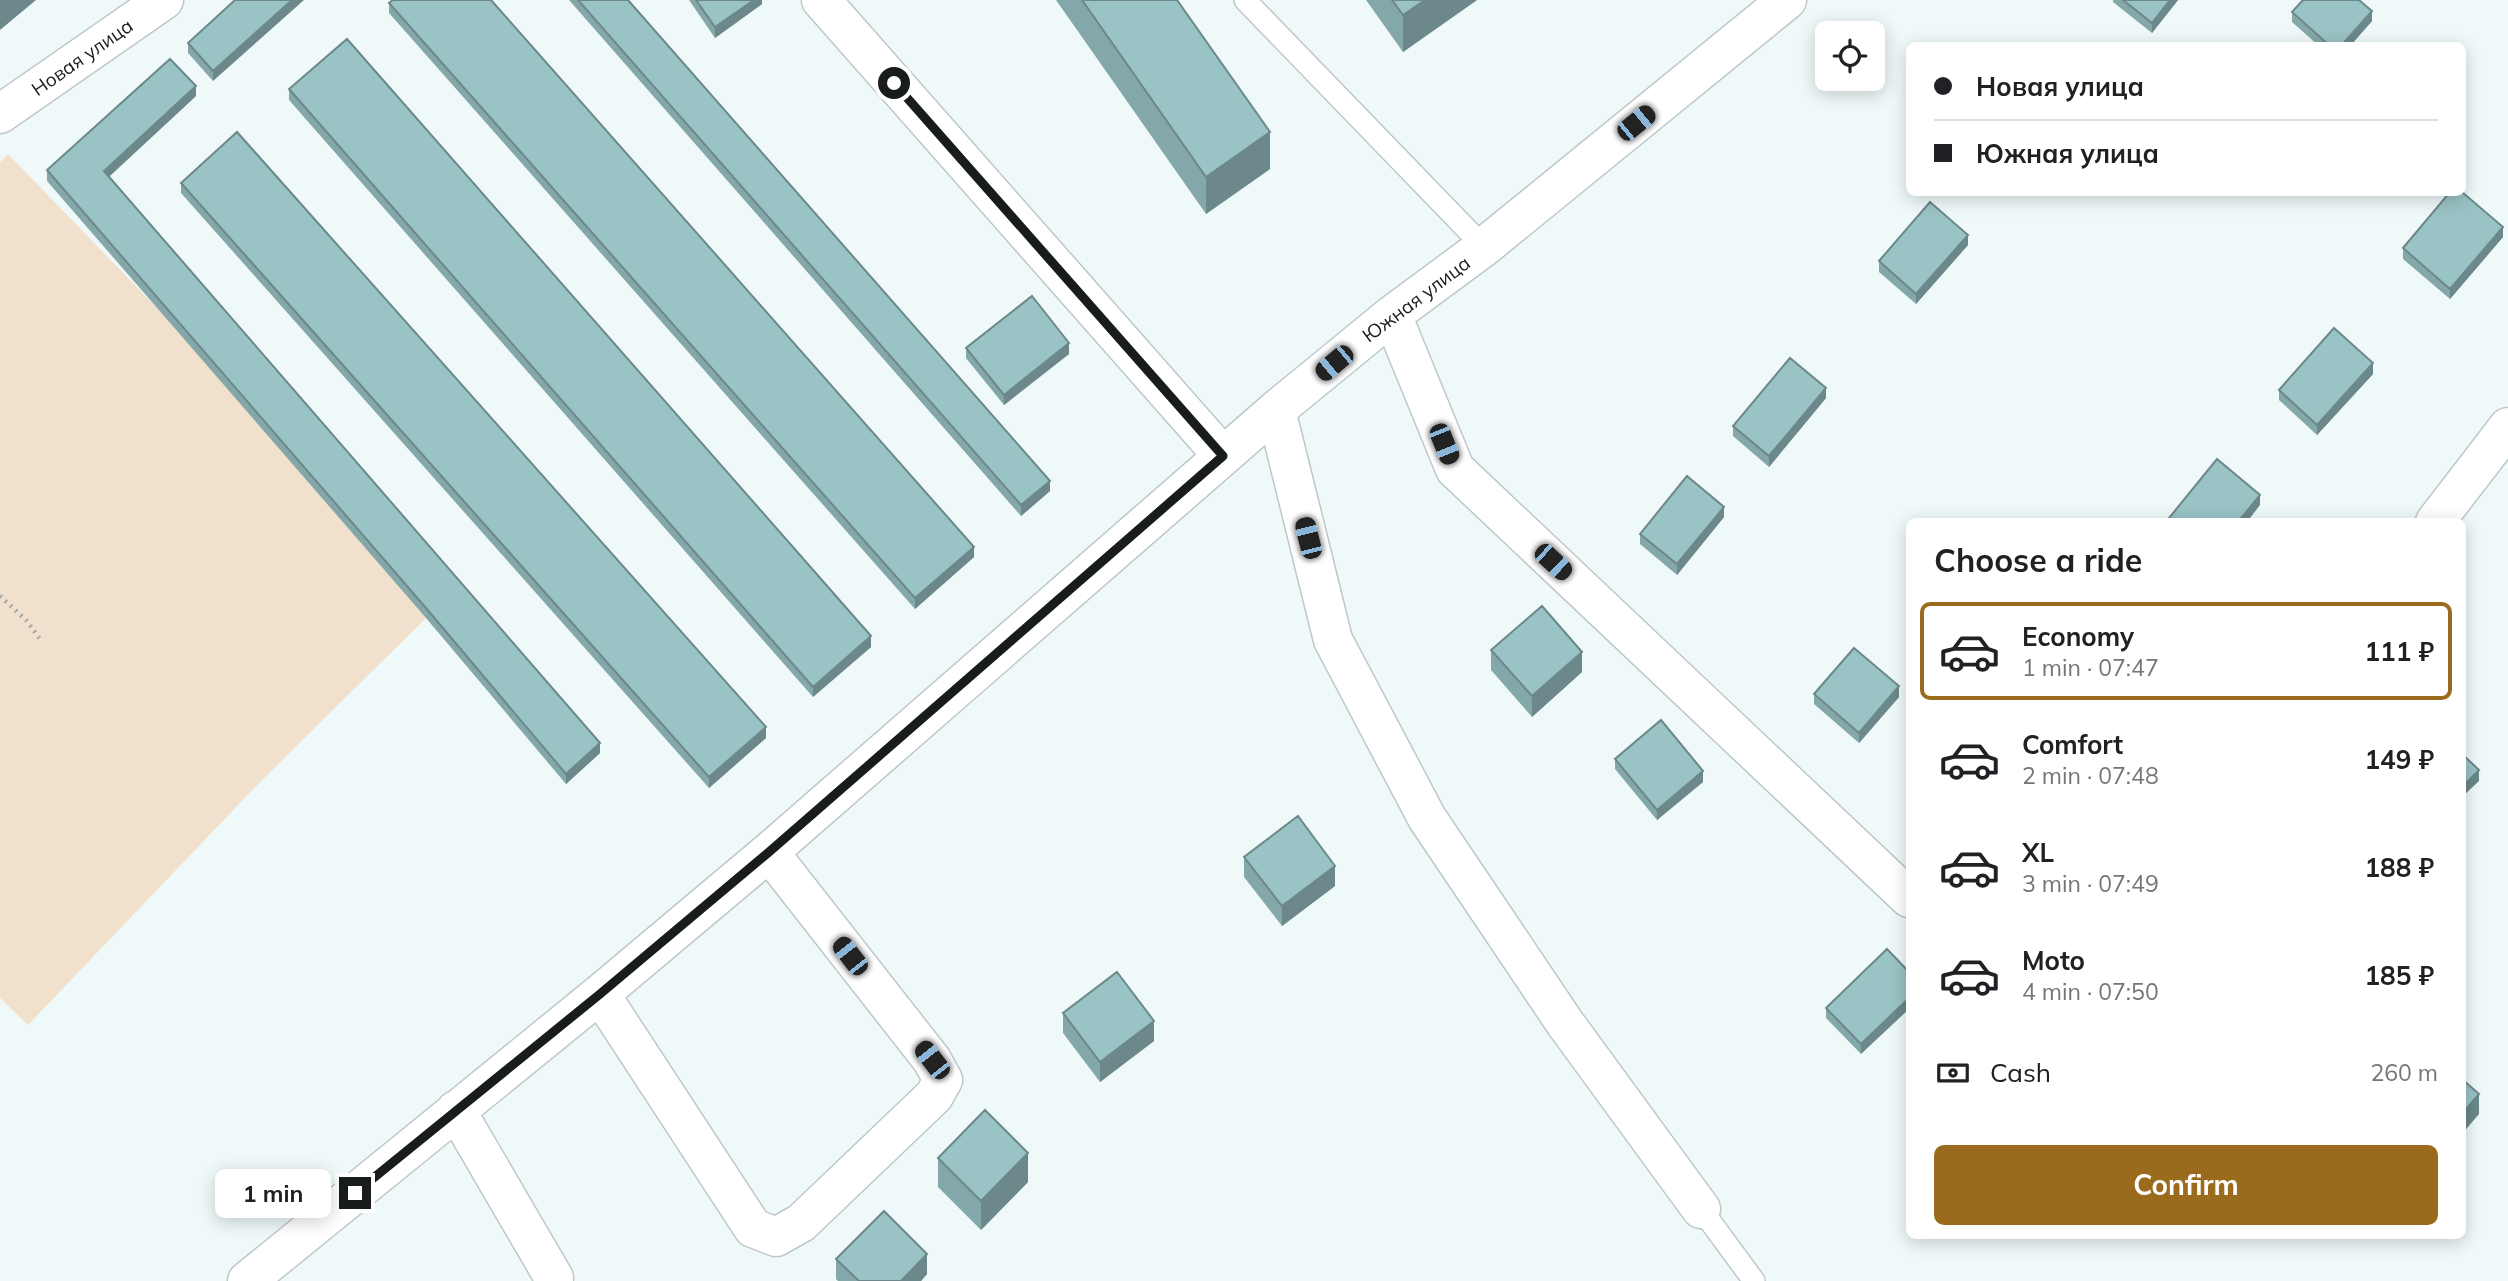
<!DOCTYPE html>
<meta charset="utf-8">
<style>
:root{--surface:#fff;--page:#f2f2f2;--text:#202124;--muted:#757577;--line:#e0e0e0;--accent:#9b6b1d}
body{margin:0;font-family:Mulish,sans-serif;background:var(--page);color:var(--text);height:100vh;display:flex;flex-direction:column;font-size:26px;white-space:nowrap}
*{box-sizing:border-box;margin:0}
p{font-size:23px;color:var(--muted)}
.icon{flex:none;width:38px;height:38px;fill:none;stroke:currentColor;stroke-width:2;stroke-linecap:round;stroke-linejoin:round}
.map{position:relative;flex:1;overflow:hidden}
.drawer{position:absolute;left:1906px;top:518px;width:560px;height:721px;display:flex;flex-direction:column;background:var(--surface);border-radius:10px;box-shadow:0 4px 18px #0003}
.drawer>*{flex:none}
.top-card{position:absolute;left:1906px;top:42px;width:560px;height:154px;border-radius:10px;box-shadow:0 4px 18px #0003;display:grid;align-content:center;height:154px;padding:0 28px;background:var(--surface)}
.fabs{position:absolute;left:1815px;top:21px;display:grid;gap:14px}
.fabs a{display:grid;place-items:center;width:70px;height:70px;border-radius:10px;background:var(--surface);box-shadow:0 4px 18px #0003;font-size:35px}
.end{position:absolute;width:32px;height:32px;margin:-16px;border:9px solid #191c1c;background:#fff;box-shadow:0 0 0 4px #fff}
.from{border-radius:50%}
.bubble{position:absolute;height:49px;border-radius:10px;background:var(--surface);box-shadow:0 4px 18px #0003;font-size:23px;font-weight:700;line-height:49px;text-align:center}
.car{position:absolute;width:21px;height:42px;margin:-21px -10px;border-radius:9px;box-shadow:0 0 5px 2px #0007;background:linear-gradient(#222 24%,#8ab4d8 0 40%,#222 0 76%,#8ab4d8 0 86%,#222 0)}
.top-card b{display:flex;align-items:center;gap:24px;height:66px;font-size:26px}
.top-card b+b{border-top:2px solid var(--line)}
.top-card i{width:18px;height:18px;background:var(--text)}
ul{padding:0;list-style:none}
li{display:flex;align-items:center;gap:21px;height:98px;margin:0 14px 10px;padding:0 14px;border:4px solid transparent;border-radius:10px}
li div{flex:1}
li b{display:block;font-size:26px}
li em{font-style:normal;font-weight:700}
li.selected{border-color:var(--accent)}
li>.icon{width:63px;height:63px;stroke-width:1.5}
h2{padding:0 28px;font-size:32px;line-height:84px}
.pay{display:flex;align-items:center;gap:18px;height:77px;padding:0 28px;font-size:26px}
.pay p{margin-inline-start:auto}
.action{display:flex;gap:14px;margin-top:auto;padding:14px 28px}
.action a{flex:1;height:80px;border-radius:10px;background:var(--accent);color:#fff;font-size:28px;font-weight:700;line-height:80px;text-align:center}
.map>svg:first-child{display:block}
</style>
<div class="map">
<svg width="2508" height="1281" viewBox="0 0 2508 1281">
<rect width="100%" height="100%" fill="#eff9f9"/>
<path fill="#f1e1cc" d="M 8,154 L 162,313 L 426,618 L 260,782 L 28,1025 L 0,998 L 0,162 Z"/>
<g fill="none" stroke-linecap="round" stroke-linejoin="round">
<g stroke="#bec8c8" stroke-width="24">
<path id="service" d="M 1245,0 L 1484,247
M 1701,1209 L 1754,1281"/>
</g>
<g stroke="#bec8c8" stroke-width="41">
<path id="minor" d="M 821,0 L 1223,456
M 0,114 L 164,0
M 1392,315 L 1455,469 L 1909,898
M 1276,410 L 1333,640 L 1427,818 L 1565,1023 L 1701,1209
M 2435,522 L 2508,427
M 600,994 L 753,1228 L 776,1237 L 801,1223 L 934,1096 L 943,1080 L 932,1060 L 769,852
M 456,1110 L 554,1278
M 247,1281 L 600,994 L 769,852 L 1276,410 L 1392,315 L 1484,247 L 1787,0"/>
</g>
<path stroke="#a1a9a9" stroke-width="4.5" stroke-dasharray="2 5" stroke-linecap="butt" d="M 0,596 L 27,621 L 42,642"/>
<use href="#service" stroke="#fff" stroke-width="21"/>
<use href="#minor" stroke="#fff" stroke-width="38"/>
</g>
<path fill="#84a8a9" d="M 235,0 L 213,81 L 188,53 L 188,43 Z
M 569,0 L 628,0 L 1050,491 L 1021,516 Z
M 689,0 L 762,0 L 762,4 L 715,38 Z
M 1056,0 L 1177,0 L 1270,169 L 1206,214 Z
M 1366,0 L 1477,0 L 1403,52 Z
M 2113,0 L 2178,0 L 2152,33 L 2113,2 Z
M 389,3 L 974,557 L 915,609 L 389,13 Z
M 2292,12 L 2372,21 L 2350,46 L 2319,46 L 2292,22 Z
M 289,89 L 871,647 L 813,697 L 289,100 Z
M 196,96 L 109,177 L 600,753 L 566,784 L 426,618 L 47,181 L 47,170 Z
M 181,183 L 766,738 L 709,788 L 181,193 Z
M 2503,237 L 2450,299 L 2403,259 L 2403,248 Z
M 1968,245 L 1916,304 L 1879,272 L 1879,261 Z
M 966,348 L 1069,354 L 1004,405 L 966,358 Z
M 2373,374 L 2317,435 L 2279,400 L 2279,390 Z
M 1826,398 L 1769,467 L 1733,436 L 1733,426 Z
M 1724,517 L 1677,575 L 1640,544 L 1640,534 Z
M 1491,650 L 1582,672 L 1532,717 L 1491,670 Z
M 1814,694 L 1899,697 L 1859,743 L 1814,704 Z
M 1615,759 L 1703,782 L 1657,820 L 1615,769 Z
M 1244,857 L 1335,886 L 1282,926 L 1244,877 Z
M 1887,949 L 1861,1054 L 1826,1018 L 1826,1008 Z
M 1063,1013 L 1154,1041 L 1100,1082 L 1063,1033 Z
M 938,1158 L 1028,1182 L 981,1230 L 938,1187 Z
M 836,1259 L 927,1274 L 921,1281 L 838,1281 L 836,1279 Z"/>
<path fill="#6c888a" d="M 0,0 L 36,0 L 0,30 Z
M 292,0 L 304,0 L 213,81 L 213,71 Z
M 754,0 L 762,0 L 762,4 L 715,38 L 715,27 Z
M 1425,0 L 1477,0 L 1403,52 L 1403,15 Z
M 2170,0 L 2178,0 L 2152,33 L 2152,23 Z
M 2372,11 L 2372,21 L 2350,46 L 2341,46 Z
M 196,86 L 196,96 L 104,181 L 104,171 Z
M 1270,132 L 1270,169 L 1206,214 L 1206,177 Z
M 2503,227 L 2503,237 L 2450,299 L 2450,289 Z
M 1968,235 L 1968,245 L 1916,304 L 1916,294 Z
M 1069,343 L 1069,354 L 1004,405 L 1004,395 Z
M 2373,363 L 2373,374 L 2317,435 L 2317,425 Z
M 1826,388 L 1826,398 L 1769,467 L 1769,456 Z
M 1050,481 L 1050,491 L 1021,516 L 1021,505 Z
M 2260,495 L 2260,505 L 2247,522 L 2238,522 Z
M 1724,507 L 1724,517 L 1677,575 L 1677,564 Z
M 974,547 L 974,557 L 915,609 L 915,598 Z
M 871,636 L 871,647 L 813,697 L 813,687 Z
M 1582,652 L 1582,672 L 1532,717 L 1532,696 Z
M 1899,686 L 1899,697 L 1859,743 L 1859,733 Z
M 766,727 L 766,738 L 709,788 L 709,777 Z
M 600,743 L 600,753 L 566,784 L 566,774 Z
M 2479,770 L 2479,781 L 2462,797 L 2462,787 Z
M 1703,771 L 1703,782 L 1657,820 L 1657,810 Z
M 1335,866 L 1335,886 L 1282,926 L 1282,906 Z
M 1909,998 L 1909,1009 L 1861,1054 L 1861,1044 Z
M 1154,1021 L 1154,1041 L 1100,1082 L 1100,1062 Z
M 2479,1094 L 2479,1114 L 2462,1134 L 2462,1114 Z
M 1028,1153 L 1028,1182 L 981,1230 L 981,1201 Z
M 927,1254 L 927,1274 L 921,1281 L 901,1281 Z"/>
<path fill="#9ac3c5" stroke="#6c888a" stroke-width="2" d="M 235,0 L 292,0 L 213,71 L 188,43 Z
M 393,0 L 491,0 L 974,547 L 915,598 L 389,3 Z
M 578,0 L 628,0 L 1050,481 L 1021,505 Z
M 696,0 L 754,0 L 715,27 Z
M 1082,0 L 1177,0 L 1270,132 L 1206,177 Z
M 1392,0 L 1425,0 L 1403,15 Z
M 2123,0 L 2170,0 L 2152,23 Z
M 2303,0 L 2359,0 L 2372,11 L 2341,46 L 2330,46 L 2292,12 Z
M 347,39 L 871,636 L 813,687 L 289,89 Z
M 170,59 L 196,86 L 104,171 L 600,743 L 566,774 L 426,608 L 47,170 Z
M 237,132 L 766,727 L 709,777 L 181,183 Z
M 2450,192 L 2462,192 L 2503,227 L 2450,289 L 2403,248 Z
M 1930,202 L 1968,235 L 1916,294 L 1879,261 Z
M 1032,296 L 1069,343 L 1004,395 L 966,348 Z
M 2334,328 L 2373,363 L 2317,425 L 2279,390 Z
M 1790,358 L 1826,388 L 1769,456 L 1733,426 Z
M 2217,459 L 2260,495 L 2238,522 L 2174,522 L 2169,518 Z
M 1687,476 L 1724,507 L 1677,564 L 1640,534 Z
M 1542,606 L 1582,652 L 1532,696 L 1491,650 Z
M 1854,648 L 1899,686 L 1859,733 L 1814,694 Z
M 1661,720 L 1703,771 L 1657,810 L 1615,759 Z
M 2462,754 L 2479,770 L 2462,787 Z
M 1298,816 L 1335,866 L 1282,906 L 1244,857 Z
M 1887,949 L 1909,972 L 1909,998 L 1861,1044 L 1826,1008 Z
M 1117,972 L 1154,1021 L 1100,1062 L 1063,1013 Z
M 2462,1079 L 2479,1094 L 2462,1114 Z
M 985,1110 L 1028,1153 L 981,1201 L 938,1158 Z
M 884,1211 L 927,1254 L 901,1281 L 859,1281 L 836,1259 Z"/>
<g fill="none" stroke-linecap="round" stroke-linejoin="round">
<path stroke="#191c1c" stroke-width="9" d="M 355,1193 L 600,994 L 769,852 L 1223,456 L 894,83"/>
</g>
<g text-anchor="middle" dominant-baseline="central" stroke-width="5" stroke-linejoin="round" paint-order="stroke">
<g font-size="19" fill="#191c1c" stroke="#fff">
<text transform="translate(82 57) rotate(-35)">Новая улица</text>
<text transform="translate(1416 299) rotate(-37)">Южная улица</text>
</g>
</g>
</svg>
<div class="fabs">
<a><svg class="icon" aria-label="locate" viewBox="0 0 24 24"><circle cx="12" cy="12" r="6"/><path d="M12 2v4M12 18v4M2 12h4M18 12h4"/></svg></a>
</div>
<i class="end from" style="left:894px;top:83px"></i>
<i class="end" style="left:355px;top:1193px"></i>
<div class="bubble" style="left:215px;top:1169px;width:116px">1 min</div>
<i class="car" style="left:1636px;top:123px;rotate:51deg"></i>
<i class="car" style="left:1334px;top:363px;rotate:230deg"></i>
<i class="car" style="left:1444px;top:444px;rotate:158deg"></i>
<i class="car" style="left:1308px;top:538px;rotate:346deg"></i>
<i class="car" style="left:1553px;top:562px;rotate:133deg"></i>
<i class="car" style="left:850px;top:956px;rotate:322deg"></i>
<i class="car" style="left:932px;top:1060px;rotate:322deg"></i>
<div class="top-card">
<b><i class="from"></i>Новая улица</b>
<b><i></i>Южная улица</b>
</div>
<section class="drawer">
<h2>Choose a ride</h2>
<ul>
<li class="selected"><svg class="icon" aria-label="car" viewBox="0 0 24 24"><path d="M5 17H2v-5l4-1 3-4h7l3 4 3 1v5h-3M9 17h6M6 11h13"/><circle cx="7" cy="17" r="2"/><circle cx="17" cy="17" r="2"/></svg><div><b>Economy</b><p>1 min · 07:47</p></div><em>111 ₽</em></li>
<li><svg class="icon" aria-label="car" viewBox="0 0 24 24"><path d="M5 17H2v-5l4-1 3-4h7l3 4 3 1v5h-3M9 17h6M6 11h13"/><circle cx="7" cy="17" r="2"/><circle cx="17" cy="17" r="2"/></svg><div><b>Comfort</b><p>2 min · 07:48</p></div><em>149 ₽</em></li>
<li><svg class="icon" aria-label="car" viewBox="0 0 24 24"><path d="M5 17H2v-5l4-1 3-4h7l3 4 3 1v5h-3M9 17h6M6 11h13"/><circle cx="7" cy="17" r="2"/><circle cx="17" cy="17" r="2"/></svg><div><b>XL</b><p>3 min · 07:49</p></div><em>188 ₽</em></li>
<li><svg class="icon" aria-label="car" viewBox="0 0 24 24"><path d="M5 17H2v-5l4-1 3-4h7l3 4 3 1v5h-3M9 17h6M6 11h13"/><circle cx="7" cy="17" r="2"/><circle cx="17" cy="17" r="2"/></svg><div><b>Moto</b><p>4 min · 07:50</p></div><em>185 ₽</em></li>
</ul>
<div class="pay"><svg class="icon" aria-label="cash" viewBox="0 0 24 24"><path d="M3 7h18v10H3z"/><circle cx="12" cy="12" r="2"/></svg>Cash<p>260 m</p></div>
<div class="action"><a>Confirm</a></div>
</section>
</div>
